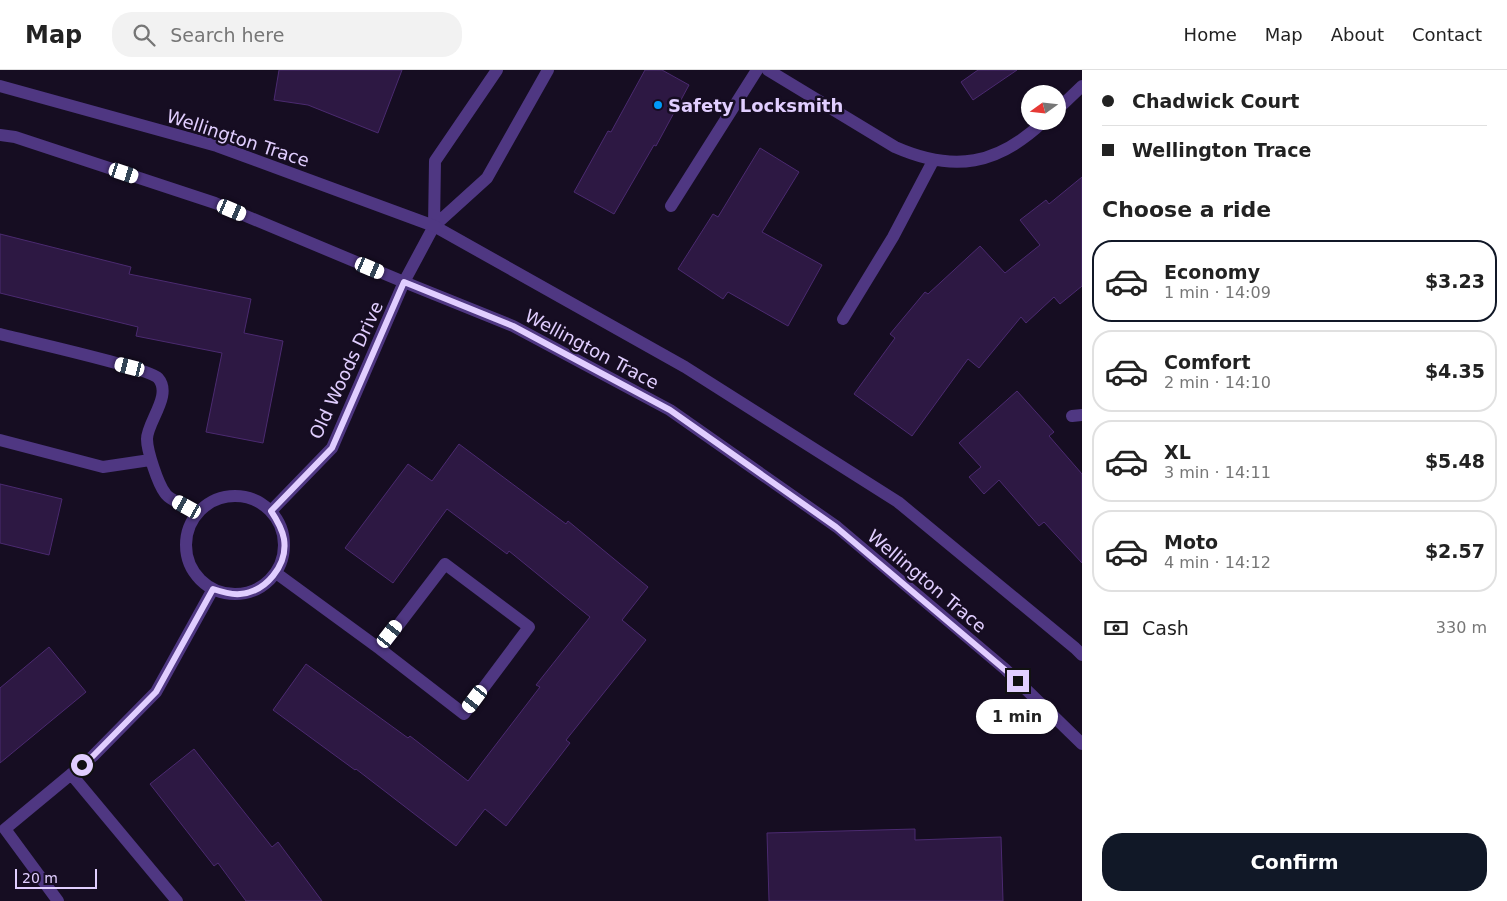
<!DOCTYPE html>
<meta charset="utf-8">
<style>
:root{--surface:#fff;--page:#f2f2f2;--text:#222;--muted:#767676;--line:#e0e0e0;--accent:#111827}
body{margin:0;font-family:"DejaVu Sans",sans-serif;background:var(--page);color:var(--text);height:100vh;display:flex;flex-direction:column;font-size:19px;white-space:nowrap}
*{box-sizing:border-box;margin:0}
p{font-size:16px;color:var(--muted)}
.icon{flex:none;width:28px;height:28px;fill:none;stroke:currentColor;stroke-width:2;stroke-linecap:round;stroke-linejoin:round}
.map{position:relative;flex:1;overflow:hidden}
.side{display:flex;flex-direction:column;background:var(--surface);width:425px}
.side>*{flex:none}
.banner{display:grid;align-content:center;height:110px;padding:0 20px;background:var(--surface)}
.needle{width:32px;rotate:255deg}
.buttons{position:absolute;left:1021px;top:15px;display:grid;gap:10px}
.buttons a{display:grid;place-items:center;width:45px;height:45px;border-radius:50%;background:var(--surface);box-shadow:0 1px 4px #0004;font-size:25px}
.scale{position:absolute;left:15px;bottom:12px;width:82px;box-sizing:border-box;padding-left:5px;border:2px solid #e1ceff;border-top:0;font-size:14px;line-height:18px;white-space:nowrap;color:#e1ceff;-webkit-text-stroke:4px #160d22;paint-order:stroke}
.end{position:absolute;width:22px;height:22px;margin:-11px;border:6px solid #e1ceff;background:#111;box-shadow:0 0 0 2px #111}
.from{border-radius:50%}
.bubble{position:absolute;height:35px;border-radius:18px;background:var(--surface);box-shadow:0 1px 4px #0004;font-size:16px;font-weight:600;line-height:35px;text-align:center}
.car{position:absolute;width:15px;height:30px;margin:-15px -8px;border-radius:6px;box-shadow:0 0 4px 1px #0007;background:linear-gradient(#fff 24%,#345 0 40%,#fff 0 76%,#345 0 86%,#fff 0)}
.banner b{display:flex;align-items:center;gap:18px;height:48px;font-size:19px}
.banner b+b{border-top:1px solid var(--line)}
.banner i{width:12px;height:12px;background:var(--text)}
ul{padding:0;list-style:none}
li{display:flex;align-items:center;gap:15px;height:82px;margin:0 10px 8px;padding:0 10px;border:2px solid var(--line);border-radius:20px}
li div{flex:1}
li b{display:block;font-size:19px}
li em{font-style:normal;font-weight:600}
li.on{border-color:var(--accent)}
li>.icon{width:45px;height:45px;stroke-width:1.5}
h2{padding:0 20px;font-size:22px;line-height:60px}
.pay{display:flex;align-items:center;gap:12px;height:55px;padding:0 20px;font-size:19px}
.pay p{margin-inline-start:auto}
.primary-button{display:flex;gap:10px;margin-top:auto;padding:10px 20px}
.primary-button a{flex:1;height:58px;border-radius:20px;background:var(--accent);color:#fff;font-size:20px;font-weight:600;line-height:58px;text-align:center}
header{display:flex;align-items:center;gap:30px;box-sizing:border-box;height:70px;padding:0 25px;background:var(--surface);border-bottom:1px solid var(--line)}
header strong{font-size:24px}
nav{display:flex;gap:28px;margin-inline-start:auto;font-size:18px}
.search{width:350px;height:45px;background:var(--page);display:flex;align-items:center;gap:12px;box-sizing:border-box;padding:0 18px;border-radius:20px;color:var(--muted);font-size:19px}
main{display:flex;flex:1;min-height:0}
.map>svg:first-child{display:block}
</style>
<header>
<strong>Map</strong>
<div class="search"><svg class="icon" aria-label="search" viewBox="0 0 24 24"><circle cx="10" cy="10" r="6"/><path d="M15 15l6 6"/></svg>Search here</div>
<nav><a>Home</a><a>Map</a><a>About</a><a>Contact</a></nav>
</header>
<main>
<div class="map">
<svg width="1082" height="831" viewBox="0 0 1082 831">
<rect width="100%" height="100%" fill="#160d22"/>
<path fill="#2d1843" stroke="#4b2a70" d="M 279,0 L 402,0 L 378,63 L 308,35 L 274,30 Z
M 645,0 L 662,0 L 689,15 L 656,76 L 654,75 L 614,144 L 574,122 L 608,61 L 611,62 Z
M 978,0 L 1017,0 L 973,30 L 961,12 Z
M 760,78 L 799,102 L 762,162 L 822,195 L 788,256 L 728,222 L 723,229 L 678,199 L 713,144 L 718,147 Z
M 1082,107 L 1082,216 L 1060,234 L 1054,227 L 1026,253 L 1021,247 L 979,298 L 968,289 L 912,366 L 854,324 L 895,268 L 890,264 L 925,222 L 928,224 L 980,176 L 1005,203 L 1040,175 L 1020,150 L 1046,130 L 1049,134 Z
M 0,164 L 131,197 L 129,204 L 251,229 L 244,263 L 283,271 L 263,373 L 206,362 L 222,283 L 136,266 L 138,257 L 0,223 Z
M 1017,321 L 1054,362 L 1049,366 L 1082,404 L 1082,493 L 1044,452 L 1039,456 L 999,410 L 984,424 L 969,407 L 981,397 L 959,373 Z
M 459,374 L 566,454 L 568,451 L 648,517 L 622,550 L 646,570 L 566,670 L 570,673 L 506,756 L 485,739 L 456,776 L 356,699 L 355,700 L 273,640 L 306,594 L 408,668 L 410,666 L 468,711 L 540,617 L 536,615 L 590,547 L 509,481 L 507,484 L 447,439 L 393,513 L 345,478 L 408,394 L 432,411 Z
M 0,414 L 62,429 L 49,485 L 0,473 Z
M 49,577 L 86,622 L 0,693 L 0,618 Z
M 194,679 L 272,777 L 278,772 L 322,831 L 246,831 L 218,793 L 214,796 L 150,714 Z
M 915,759 L 915,770 L 1001,767 L 1003,831 L 769,831 L 767,763 Z"/>
<g fill="none" stroke-linecap="round" stroke-linejoin="round">
<path stroke="#4f3782" stroke-width="12" d="M 768,0 L 895,77 C 954,103 998,95 1044,51
M 1058,39 L 1082,16
M 671,136 L 757,0
M 434,156 L 435,91 L 497,0
M 843,249 L 893,167 L 933,91
M 0,264 C 22,270 149,298 158,308 C 173,325 147,352 147,369 C 147,381 158,414 165,423 C 169,430 190,438 198,443
M 1072,346 L 1082,345
M 0,370 L 103,397 L 150,390
M186 475a49 49 0 1 1 98 0a49 49 0 1 1-98 0Z
M 271,441 L 332,378 L 404,212 L 434,156 L 487,108 L 548,0
M 276,503 L 380,579 L 445,494 L 529,557 L 464,644 L 380,579
M 71,704 L 177,831
M 58,831 L 5,759 L 93,686 L 156,622 L 213,519"/>
<path stroke="#4f3782" stroke-width="12" d="M 0,16 L 217,76 L 434,156 L 685,297 L 898,432 L 1075,578 L 1082,585
M 0,65 L 15,67 L 215,133 L 404,212 L 513,256 L 670,340 L 837,457 L 1005,599 L 1082,674"/>
</g>
<g fill="none" stroke-linecap="round" stroke-linejoin="round">
<path stroke="#e1ceff" stroke-width="6" d="M 82,695 L 93,686 L 156,622 L 213,519 C 222,522 231,525 240,524 C 266,522 288,495 284,469 C 282,458 277,450 271,441 L 332,378 L 404,212 L 513,256 L 670,340 L 836,457 L 1004,599 L 1018,611"/>
</g>
<circle fill="#009af9" stroke="#160d22" stroke-width="2" cx="658" cy="35" r="5"/>
<g text-anchor="middle" dominant-baseline="central" stroke-width="5" stroke-linejoin="round" paint-order="stroke">
<g font-size="18" font-weight="bold" fill="#e1ceff" stroke="#160d22" text-anchor="start">
<text x="668" y="35">Safety Locksmith</text>
</g>
<g font-size="18" fill="#e1ceff" stroke="#160d22">
<text transform="translate(238 68) rotate(18)">Wellington Trace</text>
<text transform="translate(592 279) rotate(28)">Wellington Trace</text>
<text transform="translate(346 300) rotate(-65)">Old Woods Drive</text>
<text transform="translate(927 511) rotate(40)">Wellington Trace</text>
</g>
</g>
</svg>
<div class="buttons">
<a><svg class="needle" viewBox="-14 -14 28 28"><path d="M0-13l5 13h-10z" fill="#e53935"/><path d="M0 13l5-13h-10z" fill="#767676"/></svg></a>
</div>
<div class="scale">20 m</div>
<i class="end from" style="left:82px;top:695px"></i>
<i class="end" style="left:1018px;top:611px"></i>
<div class="bubble" style="left:976px;top:629px;width:82px">1 min</div>
<i class="car" style="left:124px;top:103px;rotate:108deg"></i>
<i class="car" style="left:232px;top:140px;rotate:113deg"></i>
<i class="car" style="left:370px;top:198px;rotate:113deg"></i>
<i class="car" style="left:130px;top:297px;rotate:284deg"></i>
<i class="car" style="left:187px;top:437px;rotate:299deg"></i>
<i class="car" style="left:390px;top:564px;rotate:38deg"></i>
<i class="car" style="left:475px;top:629px;rotate:217deg"></i>
</div>
<section class="side">
<div class="banner">
<b><i class="from"></i>Chadwick Court</b>
<b><i></i>Wellington Trace</b>
</div>
<h2>Choose a ride</h2>
<ul>
<li class="on"><svg class="icon" aria-label="car" viewBox="0 0 24 24"><path d="M5 17H2v-5l4-1 3-4h7l3 4 3 1v5h-3M9 17h6M6 11h13"/><circle cx="7" cy="17" r="2"/><circle cx="17" cy="17" r="2"/></svg><div><b>Economy</b><p>1 min · 14:09</p></div><em>$3.23</em></li>
<li><svg class="icon" aria-label="car" viewBox="0 0 24 24"><path d="M5 17H2v-5l4-1 3-4h7l3 4 3 1v5h-3M9 17h6M6 11h13"/><circle cx="7" cy="17" r="2"/><circle cx="17" cy="17" r="2"/></svg><div><b>Comfort</b><p>2 min · 14:10</p></div><em>$4.35</em></li>
<li><svg class="icon" aria-label="car" viewBox="0 0 24 24"><path d="M5 17H2v-5l4-1 3-4h7l3 4 3 1v5h-3M9 17h6M6 11h13"/><circle cx="7" cy="17" r="2"/><circle cx="17" cy="17" r="2"/></svg><div><b>XL</b><p>3 min · 14:11</p></div><em>$5.48</em></li>
<li><svg class="icon" aria-label="car" viewBox="0 0 24 24"><path d="M5 17H2v-5l4-1 3-4h7l3 4 3 1v5h-3M9 17h6M6 11h13"/><circle cx="7" cy="17" r="2"/><circle cx="17" cy="17" r="2"/></svg><div><b>Moto</b><p>4 min · 14:12</p></div><em>$2.57</em></li>
</ul>
<div class="pay"><svg class="icon" aria-label="cash" viewBox="0 0 24 24"><path d="M3 7h18v10H3z"/><circle cx="12" cy="12" r="2"/></svg>Cash<p>330 m</p></div>
<div class="primary-button"><a>Confirm</a></div>
</section>
</main>
